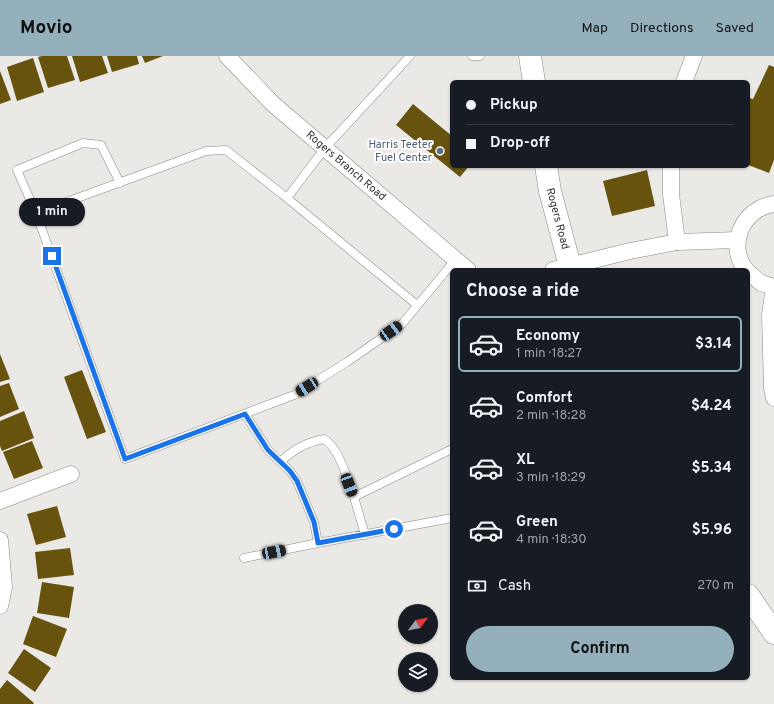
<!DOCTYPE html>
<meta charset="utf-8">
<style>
:root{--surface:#171b24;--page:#20242c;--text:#f1f3f6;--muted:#9ea1a6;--line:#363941;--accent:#94b0bc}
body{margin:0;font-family:Overpass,sans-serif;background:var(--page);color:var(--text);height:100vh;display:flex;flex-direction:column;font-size:15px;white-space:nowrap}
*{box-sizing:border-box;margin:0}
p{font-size:13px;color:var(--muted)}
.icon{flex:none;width:22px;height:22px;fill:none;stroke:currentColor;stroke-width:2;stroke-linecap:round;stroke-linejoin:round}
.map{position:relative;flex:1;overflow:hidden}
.sheet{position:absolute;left:450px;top:212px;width:300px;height:412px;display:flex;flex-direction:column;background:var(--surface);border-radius:6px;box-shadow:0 1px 3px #0004}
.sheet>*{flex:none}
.top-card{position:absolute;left:450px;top:24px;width:300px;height:88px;border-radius:6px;box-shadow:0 1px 3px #0004;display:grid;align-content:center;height:88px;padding:0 16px;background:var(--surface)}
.needle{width:26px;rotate:58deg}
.tools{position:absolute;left:398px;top:548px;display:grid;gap:8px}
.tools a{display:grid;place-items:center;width:40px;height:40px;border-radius:50%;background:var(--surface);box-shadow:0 1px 3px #0004;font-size:20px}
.end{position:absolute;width:18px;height:18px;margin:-9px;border:5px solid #1a73e8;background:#fff;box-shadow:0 0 0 2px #fff}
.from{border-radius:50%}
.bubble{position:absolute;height:28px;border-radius:14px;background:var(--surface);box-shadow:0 1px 3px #0004;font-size:13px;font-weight:700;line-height:28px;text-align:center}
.car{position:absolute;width:12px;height:24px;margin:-12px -6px;border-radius:5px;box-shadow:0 0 3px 1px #0007;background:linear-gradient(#222 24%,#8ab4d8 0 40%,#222 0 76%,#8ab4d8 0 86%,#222 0)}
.top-card b{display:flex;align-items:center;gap:14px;height:38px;font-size:15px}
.top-card b+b{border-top:1px solid var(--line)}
.top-card i{width:10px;height:10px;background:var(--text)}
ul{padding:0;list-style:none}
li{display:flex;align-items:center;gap:12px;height:56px;margin:0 8px 6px;padding:0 8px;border:2px solid transparent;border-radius:6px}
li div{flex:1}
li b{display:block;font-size:15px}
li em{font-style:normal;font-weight:700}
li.active{border-color:var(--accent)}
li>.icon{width:36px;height:36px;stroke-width:1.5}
h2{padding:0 16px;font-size:18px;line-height:48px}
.pay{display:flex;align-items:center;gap:10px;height:44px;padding:0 16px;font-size:15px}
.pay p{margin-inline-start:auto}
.primary-button{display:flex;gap:8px;margin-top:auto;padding:8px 16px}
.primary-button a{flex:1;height:46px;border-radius:24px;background:var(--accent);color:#111;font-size:16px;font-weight:700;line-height:46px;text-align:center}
header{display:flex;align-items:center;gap:24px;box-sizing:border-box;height:56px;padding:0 20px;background:var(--accent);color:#111}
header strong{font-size:19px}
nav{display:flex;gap:22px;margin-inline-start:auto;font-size:14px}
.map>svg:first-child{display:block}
</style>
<header>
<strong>Movio</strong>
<nav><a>Map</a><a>Directions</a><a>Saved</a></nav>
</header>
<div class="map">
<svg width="774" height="648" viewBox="0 0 774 648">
<rect width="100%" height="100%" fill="#eae9e6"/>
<path fill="#67530e" d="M 42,0 L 67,0 L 75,24 L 48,32 L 38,1 Z
M 72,0 L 102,0 L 108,17 L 80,26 Z
M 107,0 L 137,0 L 139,8 L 112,16 Z
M 142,0 L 163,0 L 145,7 Z
M 33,2 L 44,36 L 17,45 L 7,11 Z
M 769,9 L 774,11 L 774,104 L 769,117 L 748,109 L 748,45 L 749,42 L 753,43 Z
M 0,15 L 11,44 L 0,48 Z
M 413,48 L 452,80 L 452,110 L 469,110 L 460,121 L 396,69 Z
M 647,114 L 655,150 L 612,160 L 603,125 Z
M 0,298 L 10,323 L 0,326 Z
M 82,314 L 106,376 L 87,383 L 64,321 Z
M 9,327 L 19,353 L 0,361 L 0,330 Z
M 24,355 L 34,382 L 2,395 L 0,390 L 0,365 Z
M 32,385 L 43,412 L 14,423 L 3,396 Z
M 57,450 L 66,481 L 36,489 L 27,458 Z
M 70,492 L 74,519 L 38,523 L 35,496 Z
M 42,526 L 74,531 L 69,562 L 37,557 Z
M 33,560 L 67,573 L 56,601 L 23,588 Z
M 24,593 L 51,612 L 35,636 L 8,617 Z
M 7,624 L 34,647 L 33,648 L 0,648 L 0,633 Z"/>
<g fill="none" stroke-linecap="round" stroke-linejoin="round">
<g stroke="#888783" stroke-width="9">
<path id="lane" d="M 472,0 L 480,0
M 287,142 L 325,92 L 410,0
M 36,157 L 17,114 L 83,87 L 101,89 L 120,127
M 417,249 L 282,138 L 226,94 L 206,95 L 36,157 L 125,403 L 294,339 L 347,306 L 402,268 L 455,204
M 281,406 C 292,394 308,386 324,383 C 340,393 347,423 354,441
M 365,479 L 354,441 L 452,393
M 318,487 L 452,462
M 244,502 L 318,487 L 314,466 L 297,425 L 290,415 L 268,394 L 245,358"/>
</g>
<g stroke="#888783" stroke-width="17">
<g id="street">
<path id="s1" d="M 227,0 L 273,48 L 468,214"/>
<path d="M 684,26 L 694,0"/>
<path d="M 671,110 L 671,138 L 677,186"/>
<path d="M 553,214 L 630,195 L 677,186 L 737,184"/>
<path d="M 746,214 C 726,189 743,152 774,148"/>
<path d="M 748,216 L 761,227 L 774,231"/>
<path d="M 774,231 L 770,259 L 772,332 L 774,342"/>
<path d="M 0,445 L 71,418"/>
<path d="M 0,484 L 4,531 L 0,550"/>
</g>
</g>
<g stroke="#888783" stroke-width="23">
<g id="secondary">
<path d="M 530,0 L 534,26"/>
<path id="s2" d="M 546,110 L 550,135 L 571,214"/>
<path d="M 748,539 L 774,577"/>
</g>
</g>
<use href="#lane" stroke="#fff" stroke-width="8"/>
<use href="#street" stroke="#fff" stroke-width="16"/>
<use href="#secondary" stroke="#fff" stroke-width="22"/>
</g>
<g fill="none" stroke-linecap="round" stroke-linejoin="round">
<path stroke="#1a73e8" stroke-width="5" d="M 52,200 L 125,403 L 245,358 L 268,394 L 290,415 L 297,425 L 314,466 L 318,487 L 394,473"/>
</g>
<circle fill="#5c6f8a" stroke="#fff" stroke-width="1.5" cx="440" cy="95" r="4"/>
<g text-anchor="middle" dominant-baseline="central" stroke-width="4" stroke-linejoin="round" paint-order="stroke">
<g font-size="11" fill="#4e5e75" stroke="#fff" text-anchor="end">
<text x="432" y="89">Harris Teeter<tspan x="432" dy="13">Fuel Center</tspan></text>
</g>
<g font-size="11" fill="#323130" stroke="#fff">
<text stroke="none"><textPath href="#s1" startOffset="162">Rogers Branch Road</textPath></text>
<text stroke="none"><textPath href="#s2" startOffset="54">Rogers Road</textPath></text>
</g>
</g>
</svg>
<div class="tools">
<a><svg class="needle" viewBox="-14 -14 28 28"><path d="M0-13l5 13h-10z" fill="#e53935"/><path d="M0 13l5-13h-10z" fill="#9ea1a6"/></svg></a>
<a><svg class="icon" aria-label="layers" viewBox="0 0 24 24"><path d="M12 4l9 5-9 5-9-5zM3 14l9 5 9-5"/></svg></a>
</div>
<i class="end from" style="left:394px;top:473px"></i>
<i class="end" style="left:52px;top:200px"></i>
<div class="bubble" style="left:19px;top:142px;width:66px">1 min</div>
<i class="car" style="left:391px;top:275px;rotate:55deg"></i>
<i class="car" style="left:307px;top:331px;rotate:238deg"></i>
<i class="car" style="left:349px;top:429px;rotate:159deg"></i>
<i class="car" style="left:274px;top:496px;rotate:79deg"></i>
<div class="top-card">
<b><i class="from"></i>Pickup</b>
<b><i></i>Drop-off</b>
</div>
<section class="sheet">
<h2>Choose a ride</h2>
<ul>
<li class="active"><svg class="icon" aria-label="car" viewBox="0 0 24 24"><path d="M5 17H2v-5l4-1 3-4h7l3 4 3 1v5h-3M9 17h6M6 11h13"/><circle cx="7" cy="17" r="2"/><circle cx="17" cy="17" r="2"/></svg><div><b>Economy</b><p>1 min · 18:27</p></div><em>$3.14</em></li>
<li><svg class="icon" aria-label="car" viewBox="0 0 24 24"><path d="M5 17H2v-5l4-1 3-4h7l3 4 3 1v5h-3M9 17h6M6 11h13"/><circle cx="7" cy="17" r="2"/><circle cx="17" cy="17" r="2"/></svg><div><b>Comfort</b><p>2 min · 18:28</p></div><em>$4.24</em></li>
<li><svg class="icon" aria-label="car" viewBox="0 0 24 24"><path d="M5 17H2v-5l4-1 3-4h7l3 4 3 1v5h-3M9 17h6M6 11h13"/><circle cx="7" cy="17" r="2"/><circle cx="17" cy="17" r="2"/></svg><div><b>XL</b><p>3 min · 18:29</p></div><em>$5.34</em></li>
<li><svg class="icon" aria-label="car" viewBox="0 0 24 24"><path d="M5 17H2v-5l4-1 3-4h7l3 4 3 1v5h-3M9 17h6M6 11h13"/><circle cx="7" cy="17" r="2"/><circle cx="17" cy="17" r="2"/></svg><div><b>Green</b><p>4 min · 18:30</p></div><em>$5.96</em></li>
</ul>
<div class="pay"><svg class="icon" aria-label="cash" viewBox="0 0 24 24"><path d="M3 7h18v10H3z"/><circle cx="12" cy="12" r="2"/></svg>Cash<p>270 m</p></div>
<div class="primary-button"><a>Confirm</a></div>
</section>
</div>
